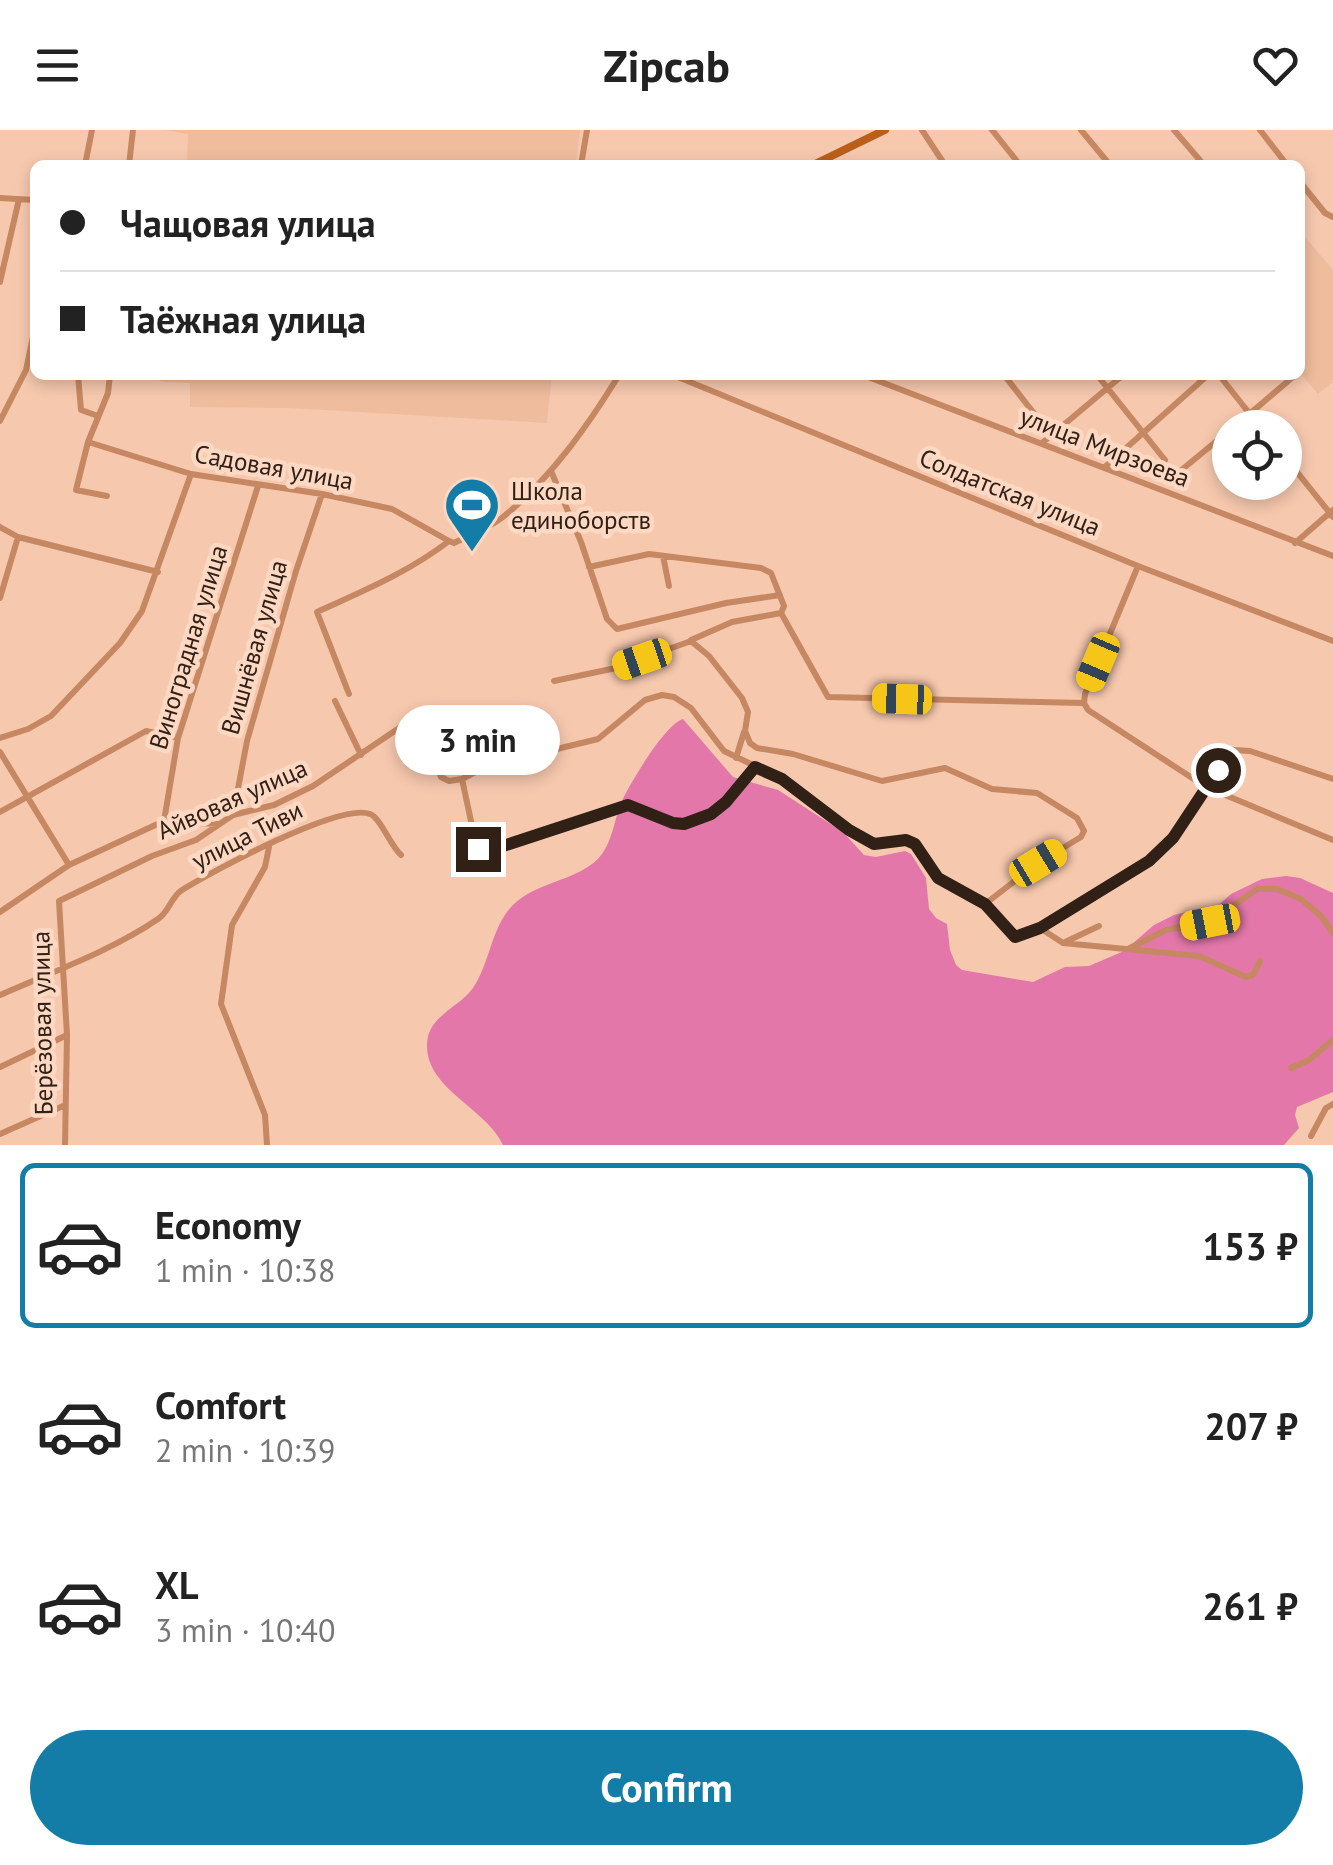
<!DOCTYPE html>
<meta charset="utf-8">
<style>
:root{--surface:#fff;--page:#f6f6f6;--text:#222;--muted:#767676;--line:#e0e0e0;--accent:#137da7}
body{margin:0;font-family:"PT Sans",sans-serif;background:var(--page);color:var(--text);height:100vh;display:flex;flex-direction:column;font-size:38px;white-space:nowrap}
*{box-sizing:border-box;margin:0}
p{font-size:32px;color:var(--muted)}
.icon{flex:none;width:55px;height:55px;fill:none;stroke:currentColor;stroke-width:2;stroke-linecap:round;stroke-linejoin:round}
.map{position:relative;height:1015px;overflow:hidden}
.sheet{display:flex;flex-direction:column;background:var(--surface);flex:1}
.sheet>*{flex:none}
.guide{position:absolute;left:30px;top:30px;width:1275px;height:220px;border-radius:15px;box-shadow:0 5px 15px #0003;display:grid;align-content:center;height:220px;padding:0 30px;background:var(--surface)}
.buttons{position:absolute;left:1212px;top:280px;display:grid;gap:20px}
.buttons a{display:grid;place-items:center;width:90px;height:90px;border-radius:50%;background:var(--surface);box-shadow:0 5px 15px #0003;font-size:50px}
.end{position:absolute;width:45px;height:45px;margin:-22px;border:12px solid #312016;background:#fff;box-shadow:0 0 0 5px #fff}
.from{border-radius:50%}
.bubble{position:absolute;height:70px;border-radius:35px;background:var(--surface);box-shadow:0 5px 15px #0003;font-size:32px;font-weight:600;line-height:70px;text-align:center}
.car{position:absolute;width:30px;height:60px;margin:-30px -15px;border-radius:12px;box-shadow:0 0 8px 2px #0007;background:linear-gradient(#f5c518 24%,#345 0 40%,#f5c518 0 76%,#345 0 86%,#f5c518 0)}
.guide b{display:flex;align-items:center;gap:35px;height:95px;font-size:38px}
.guide b+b{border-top:2px solid var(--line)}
.guide i{width:25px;height:25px;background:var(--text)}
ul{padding:18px 0 0;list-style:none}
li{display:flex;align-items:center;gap:30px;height:165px;margin:0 20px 15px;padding:0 10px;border:5px solid transparent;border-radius:15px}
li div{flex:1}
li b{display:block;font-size:38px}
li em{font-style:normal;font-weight:600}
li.active{border-color:var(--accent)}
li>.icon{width:90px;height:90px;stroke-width:1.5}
.button{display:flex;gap:20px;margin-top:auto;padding:20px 30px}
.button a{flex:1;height:115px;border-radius:60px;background:var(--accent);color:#fff;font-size:40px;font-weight:600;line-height:115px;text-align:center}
header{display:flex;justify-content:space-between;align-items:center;height:130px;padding:0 30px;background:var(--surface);font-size:45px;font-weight:600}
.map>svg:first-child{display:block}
</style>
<header><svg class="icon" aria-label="menu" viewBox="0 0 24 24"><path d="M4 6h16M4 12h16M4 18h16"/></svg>Zipcab<svg class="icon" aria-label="heart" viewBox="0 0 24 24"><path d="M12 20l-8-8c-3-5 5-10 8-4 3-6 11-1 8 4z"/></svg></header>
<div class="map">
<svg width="1333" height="1015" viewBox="0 0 1333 1015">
<rect width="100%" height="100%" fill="#f6c8ae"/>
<path fill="#efbc9d" d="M 164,0 L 580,0 L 576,35 L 187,35 L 188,4 Z
M 1300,101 L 1333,140 L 1333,252 L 1318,264 L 1300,243 Z
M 141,245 L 552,245 L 547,293 L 289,278 L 190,277 L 190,253 L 164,252 Z"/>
<path fill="#e377aa" d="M 683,589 L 733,647 L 778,660 L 843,702 L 864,725 L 876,727 L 905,721 L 911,724 L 926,748 L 929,779 L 936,788 L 947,794 L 950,820 L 956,835 L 962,840 L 1033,852 L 1065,837 L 1089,836 L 1124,821 L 1154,795 L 1174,785 L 1195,780 L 1206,786 L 1231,764 L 1262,749 L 1286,746 L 1300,748 L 1333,763 L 1333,962 L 1297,977 L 1295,985 L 1299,998 L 1284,1015 L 503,1015 C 487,979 426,959 427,915 C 427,886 459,878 473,858 C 490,833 491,798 512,776 C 537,751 574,752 598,729 C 612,714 614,691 621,673 C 629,655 665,594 683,589 Z"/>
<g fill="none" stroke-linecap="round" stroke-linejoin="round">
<path stroke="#c68862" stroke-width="6" d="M 922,0 L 945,35
M 992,0 L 1020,35
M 1081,0 L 1110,35
M 1174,0 L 1204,35
M 1260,0 L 1287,35
M 85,35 L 92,0
M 129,35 L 133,0
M 581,35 L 587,0
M 1300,52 L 1325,83 L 1333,87
M 0,68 L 35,70
M 0,152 L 19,69
M 78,245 L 81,280 L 98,286
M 673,245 L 1138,436 L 1333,511
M 863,245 L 1333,426
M 1004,245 L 1051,305
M 1097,245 L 1165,330
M 1219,245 L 1261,298
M 0,291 L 26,240 L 35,197
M 1233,298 L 1294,246
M 88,312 L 191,344 L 322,364 L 392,379 L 449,411
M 1042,313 L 1123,245
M 1285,327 L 1333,387
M 1106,336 L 1208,245
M 551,341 L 581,412 L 607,489 L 617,499 L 726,473 L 780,465
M 1179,342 L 1230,300
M 107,366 L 76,360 L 88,312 L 108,263 L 110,245
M 0,397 L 18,407 L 158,442
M 449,411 L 454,413 C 470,405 489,398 503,387 C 551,348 587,297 619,245
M 1295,413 L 1333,380
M 663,426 L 669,456
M 1138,436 L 1085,564 L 1084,573 L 1088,580 L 1206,657 L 1333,710
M 589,437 L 649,424 L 761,438 L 771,443 L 784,476 L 781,483 L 732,492 L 691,510
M 0,468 L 18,407
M 781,483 L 828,567 L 1084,573
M 554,551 L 616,538 L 691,511 L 709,526 L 742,568 L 748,582 L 745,601 L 750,613 L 757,618 L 793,624 L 882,651 L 945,638 L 992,659 L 1037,663 L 1077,688 L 1084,701 L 1081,707 L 1038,733 L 985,774
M 349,564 L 317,482 C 363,461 409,442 449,411
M 335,571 L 361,625
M 0,608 L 28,599 L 51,586 L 120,513 L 142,481 L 191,344
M 0,622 L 69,735
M 736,628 L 744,602
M 462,649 L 487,636 L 598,609 L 645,570 L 662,565 L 674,567 L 691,578 L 724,621 L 782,649 L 849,699 L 874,714 L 906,710 L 915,714 L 939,748 L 985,774 L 1015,807 L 1040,798 L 1149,731 L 1173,708 L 1234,620 L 1250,621 L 1333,649
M 462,649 L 475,710 L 479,719 L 488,721 L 628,675 L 673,693 L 684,693 L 711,684 L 726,672 L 755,637
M 462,649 L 449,651 L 441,647 L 436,635 L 439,622 L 455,610 L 541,584
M 0,682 L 146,601 L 178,608
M 233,685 L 247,611 L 296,441 L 322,364
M 164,691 L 178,608 L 258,356
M 0,782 L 69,735 L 164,691 L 217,694
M 1040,798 L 1063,813 L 1099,796
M 1063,813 L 1199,826 L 1246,847 L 1253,845 L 1260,831
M 1128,819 L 1166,800 L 1210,792 L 1257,759 L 1277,759 L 1301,769 L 1321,786 L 1333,803
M 0,865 C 52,842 111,821 158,789 C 169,782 171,767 182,760 C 211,742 340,672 370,684 C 380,687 390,715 401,725
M 0,937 L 67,905
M 1291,938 L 1309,930 L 1333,910
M 0,1004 L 63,976
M 1311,1006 L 1326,978 L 1333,974
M 65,1015 L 67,905 L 59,771 L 152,726 L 196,710 L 233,685 L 274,675 L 313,656 L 414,588
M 267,1015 L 265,985 L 221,874 L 232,795 L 265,737 L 269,717"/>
<path stroke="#ba5f1b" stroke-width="8" d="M 813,35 L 885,0"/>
</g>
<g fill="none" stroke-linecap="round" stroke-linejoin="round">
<path stroke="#312016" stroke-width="12" d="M 478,719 L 488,721 L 628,675 L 673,693 L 684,694 L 711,684 L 726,672 L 755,637 L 782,649 L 849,700 L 874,714 L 906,710 L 915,714 L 938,748 L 985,774 L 1015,807 L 1040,798 L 1149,731 L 1173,708 L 1218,640"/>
</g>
<defs>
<g id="stadium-pin" transform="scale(2.875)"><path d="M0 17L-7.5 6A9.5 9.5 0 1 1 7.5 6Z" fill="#137da7" stroke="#fdd8c3"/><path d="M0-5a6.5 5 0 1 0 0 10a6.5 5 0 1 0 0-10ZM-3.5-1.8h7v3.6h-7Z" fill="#fff"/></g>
</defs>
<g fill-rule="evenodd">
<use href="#stadium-pin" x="472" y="375"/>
</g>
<g text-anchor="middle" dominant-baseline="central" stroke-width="9" stroke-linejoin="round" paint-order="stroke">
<g font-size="25" fill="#312016" stroke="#fdd8c3">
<text transform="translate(1105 317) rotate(21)">улица Мирзоева</text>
<text transform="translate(274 337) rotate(10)">Садовая улица</text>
<text transform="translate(1010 362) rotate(22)">Солдатская улица</text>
<text transform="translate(188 517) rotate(-73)">Виноградная улица</text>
<text transform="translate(254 517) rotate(-74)">Вишнёвая улица</text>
<text transform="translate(232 669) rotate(-24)">Айвовая улица</text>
<text transform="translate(247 705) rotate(-27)">улица Тиви</text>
<text transform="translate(42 893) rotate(-91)">Берёзовая улица</text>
</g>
<g font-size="25" fill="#312016" stroke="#fdd8c3" text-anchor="start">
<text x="511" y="361">Школа<tspan x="511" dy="29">единоборств</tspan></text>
</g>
</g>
</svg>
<div class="buttons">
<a><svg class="icon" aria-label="locate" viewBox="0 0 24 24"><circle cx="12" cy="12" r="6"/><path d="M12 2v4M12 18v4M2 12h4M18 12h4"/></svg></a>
</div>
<i class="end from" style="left:1218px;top:640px"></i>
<i class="end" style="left:478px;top:719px"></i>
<div class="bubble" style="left:395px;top:575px;width:165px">3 min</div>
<i class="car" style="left:642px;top:529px;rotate:251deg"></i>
<i class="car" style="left:1098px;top:532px;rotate:203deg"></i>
<i class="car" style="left:902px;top:569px;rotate:272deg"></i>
<i class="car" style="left:1038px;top:733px;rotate:59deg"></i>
<i class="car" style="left:1210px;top:792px;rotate:259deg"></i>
<div class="guide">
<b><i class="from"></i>Чащовая улица</b>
<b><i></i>Таёжная улица</b>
</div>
</div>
<section class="sheet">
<ul>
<li class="active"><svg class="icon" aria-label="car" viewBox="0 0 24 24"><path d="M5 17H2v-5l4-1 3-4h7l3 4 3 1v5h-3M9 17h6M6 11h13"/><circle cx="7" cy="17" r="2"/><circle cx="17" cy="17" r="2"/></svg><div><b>Economy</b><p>1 min · 10:38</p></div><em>153 ₽</em></li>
<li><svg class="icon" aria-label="car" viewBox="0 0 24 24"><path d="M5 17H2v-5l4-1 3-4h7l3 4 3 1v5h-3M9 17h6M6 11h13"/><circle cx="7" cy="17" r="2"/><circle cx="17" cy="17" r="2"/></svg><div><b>Comfort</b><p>2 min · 10:39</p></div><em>207 ₽</em></li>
<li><svg class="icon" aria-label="car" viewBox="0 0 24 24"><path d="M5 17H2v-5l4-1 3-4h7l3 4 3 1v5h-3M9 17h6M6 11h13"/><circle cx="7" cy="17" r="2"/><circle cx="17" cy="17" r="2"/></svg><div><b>XL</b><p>3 min · 10:40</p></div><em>261 ₽</em></li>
</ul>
<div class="button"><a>Confirm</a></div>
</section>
